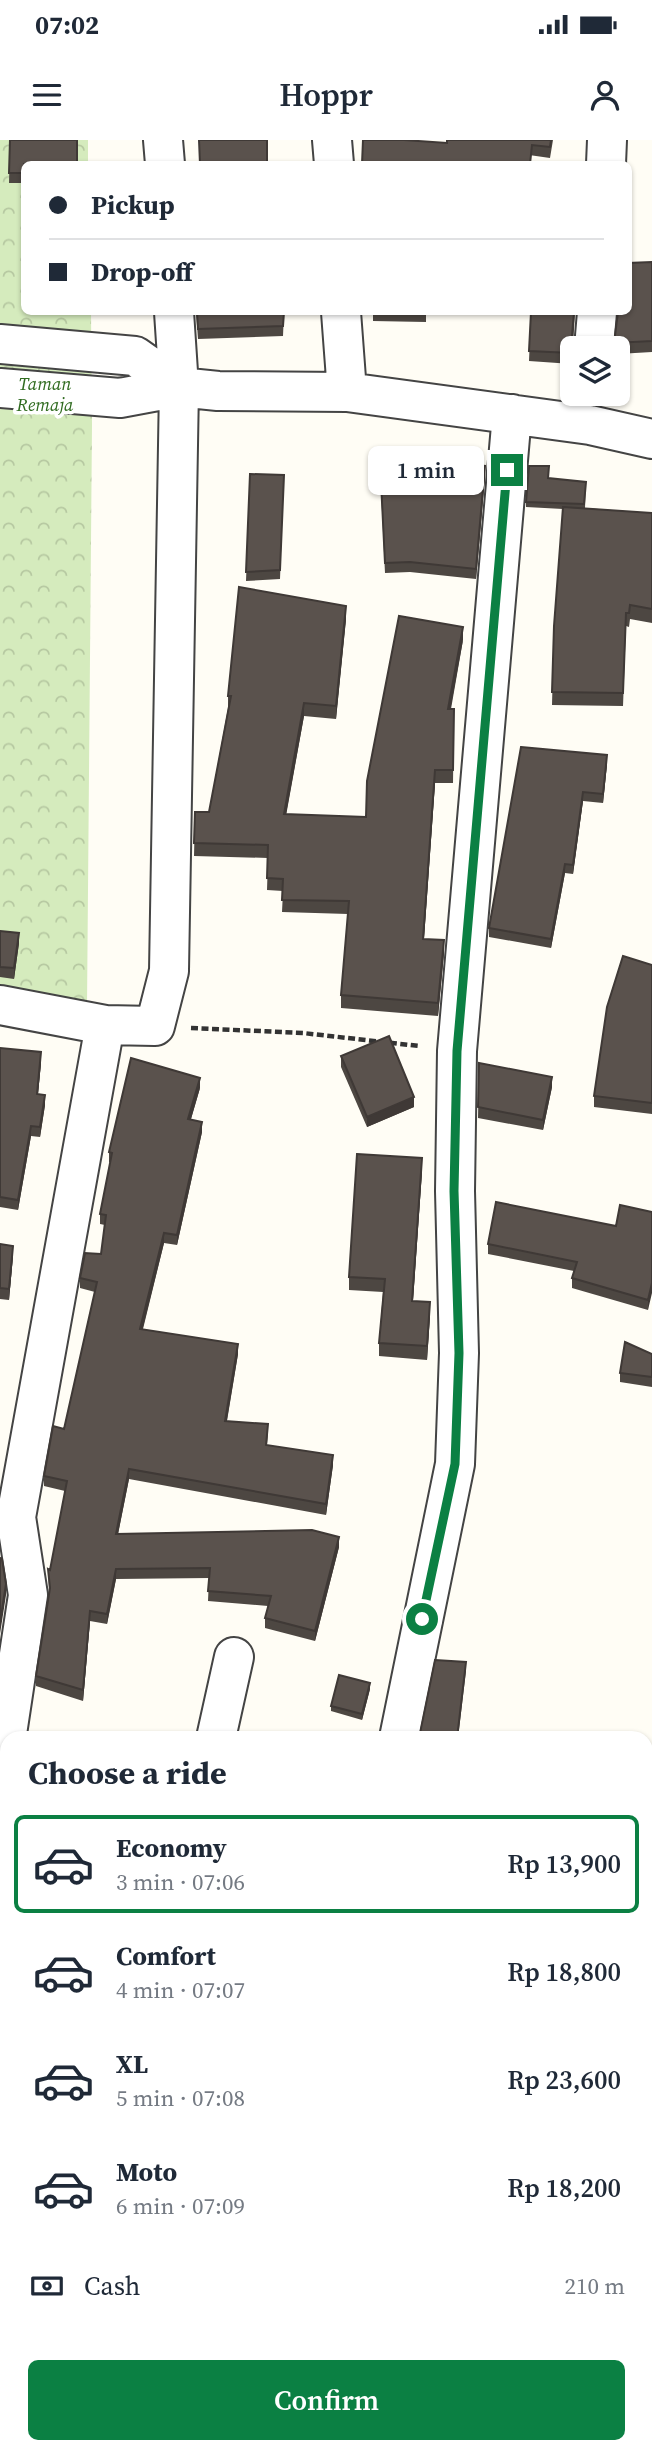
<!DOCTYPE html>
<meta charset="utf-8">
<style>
:root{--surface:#fff;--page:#f6f6f7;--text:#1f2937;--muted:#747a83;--line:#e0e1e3;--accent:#0b8043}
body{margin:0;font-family:"Source Serif 4",serif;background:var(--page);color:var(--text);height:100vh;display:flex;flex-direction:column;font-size:26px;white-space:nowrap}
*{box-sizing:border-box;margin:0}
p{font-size:23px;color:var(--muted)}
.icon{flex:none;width:38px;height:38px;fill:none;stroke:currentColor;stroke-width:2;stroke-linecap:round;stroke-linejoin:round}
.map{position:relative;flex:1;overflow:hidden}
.drawer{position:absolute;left:0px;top:1591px;width:653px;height:723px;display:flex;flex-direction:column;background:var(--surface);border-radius:21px 21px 0 0;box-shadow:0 2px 5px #0004}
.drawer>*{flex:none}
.guide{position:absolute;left:21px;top:21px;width:611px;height:154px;border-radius:10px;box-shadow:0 2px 5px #0004;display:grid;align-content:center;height:154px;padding:0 28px;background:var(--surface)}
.tools{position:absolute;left:560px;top:196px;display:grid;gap:14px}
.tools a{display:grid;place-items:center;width:70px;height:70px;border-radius:10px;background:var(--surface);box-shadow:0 2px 5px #0004;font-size:35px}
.end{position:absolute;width:32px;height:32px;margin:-16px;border:9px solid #0b8043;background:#fff;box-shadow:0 0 0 4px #fff}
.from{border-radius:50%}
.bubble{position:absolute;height:49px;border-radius:10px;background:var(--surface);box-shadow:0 2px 5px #0004;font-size:23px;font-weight:600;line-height:49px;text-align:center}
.guide b{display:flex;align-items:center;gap:24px;height:66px;font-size:26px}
.guide b+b{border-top:2px solid var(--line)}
.guide i{width:18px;height:18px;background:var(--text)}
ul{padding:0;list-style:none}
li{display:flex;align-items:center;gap:21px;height:98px;margin:0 14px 10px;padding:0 14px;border:4px solid transparent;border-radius:10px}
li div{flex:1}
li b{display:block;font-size:26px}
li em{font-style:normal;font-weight:600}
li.selected{border-color:var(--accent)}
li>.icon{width:63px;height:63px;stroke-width:1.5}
h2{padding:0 28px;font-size:32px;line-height:84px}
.pay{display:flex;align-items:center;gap:18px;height:77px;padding:0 28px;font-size:26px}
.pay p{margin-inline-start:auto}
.button{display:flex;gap:14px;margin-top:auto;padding:14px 28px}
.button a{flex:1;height:80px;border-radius:10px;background:var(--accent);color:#fff;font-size:28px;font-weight:600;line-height:80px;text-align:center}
.status{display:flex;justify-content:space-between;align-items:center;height:49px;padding:0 35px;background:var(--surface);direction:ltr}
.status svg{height:19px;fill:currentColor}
header{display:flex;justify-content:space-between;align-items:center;height:91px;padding:0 28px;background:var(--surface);font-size:32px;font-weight:600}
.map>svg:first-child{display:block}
</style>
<div class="status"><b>07:02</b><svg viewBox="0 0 49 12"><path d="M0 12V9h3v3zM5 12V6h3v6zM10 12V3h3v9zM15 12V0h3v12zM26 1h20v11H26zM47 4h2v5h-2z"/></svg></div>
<header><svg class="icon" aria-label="menu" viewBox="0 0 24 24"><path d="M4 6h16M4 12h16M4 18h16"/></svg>Hoppr<svg class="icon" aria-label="person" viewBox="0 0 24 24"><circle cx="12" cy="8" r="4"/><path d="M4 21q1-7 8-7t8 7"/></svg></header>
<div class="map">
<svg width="652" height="2313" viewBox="0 0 652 2313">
<defs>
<pattern id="park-crowns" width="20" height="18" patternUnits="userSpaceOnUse" patternTransform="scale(1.75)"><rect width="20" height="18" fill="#d5ebbd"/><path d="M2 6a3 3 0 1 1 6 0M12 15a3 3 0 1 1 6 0" fill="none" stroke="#b6c8a1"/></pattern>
</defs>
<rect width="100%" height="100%" fill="#fffdf5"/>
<path fill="url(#park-crowns)" d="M 0,0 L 88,0 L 88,24 L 24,24 L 24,172 L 91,172 L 92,285 L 87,867 L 0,850 Z"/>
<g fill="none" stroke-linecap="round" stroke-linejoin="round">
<g stroke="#444" stroke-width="42">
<path id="minor" d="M 163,0 L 165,24
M 332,0 L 334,24
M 606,24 L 607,0
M 341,172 L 347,252
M 0,204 L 135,216 L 179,247
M 594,208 L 597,172
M 0,248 L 120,258 L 179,247 L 218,251 L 347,252 L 590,285 L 652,299
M 0,865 L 105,885 L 155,886 L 169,831 L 179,247 L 174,172
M 216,1598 L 234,1517
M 399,1598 L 455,1324 L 459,1213 L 455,1051 L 457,911 L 512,274
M 0,1640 L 28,1455 L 16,1377 L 105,885
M 80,2313 L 82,2306"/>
</g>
<g stroke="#222" stroke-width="42">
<path id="major" d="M 0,1951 L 7,1952
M 0,1999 L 7,2000
M 646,2085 L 652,2086
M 646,2135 L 652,2136"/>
</g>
<path stroke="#333" stroke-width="4.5" stroke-dasharray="7 3.5" stroke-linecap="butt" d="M 191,888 L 303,893 L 419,906"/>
<use href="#minor" stroke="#fff" stroke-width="38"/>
<use href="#major" stroke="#f9d66b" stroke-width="38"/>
</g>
<path fill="#4d4742" d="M 10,0 L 24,24 L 24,43 L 9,43 Z
M 553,0 L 550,18 L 447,3 Z
M 652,122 L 652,212 L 618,214 L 618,208 L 614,208 L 614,203 Z
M 196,172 L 284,172 L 283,196 L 198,199 Z
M 373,172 L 426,172 L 426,182 L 373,181 Z
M 531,172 L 575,172 L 572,224 L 529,221 Z
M 380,331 L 485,336 L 476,439 L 410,432 L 385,433 Z
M 250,334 L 284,335 L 280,439 L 246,441 Z
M 548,338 L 586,342 L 585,368 L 652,373 L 652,483 L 630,479 L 629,487 L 626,486 L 623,566 L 552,565 L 554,486 L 563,369 L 526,367 L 526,362 Z
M 346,479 L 336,579 L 304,576 L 286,674 L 366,677 L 463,500 L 451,569 L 454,569 L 453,643 L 435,643 L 424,799 L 444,813 L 438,876 L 341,868 L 341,855 L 348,774 L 282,772 L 283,751 L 267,750 L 268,718 L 194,716 L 195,672 L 209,672 L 228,568 L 228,556 Z
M 521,607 L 607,624 L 603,663 L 583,661 L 573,734 L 565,733 L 551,808 L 489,797 L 489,788 Z
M 0,791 L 19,803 L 14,839 L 0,837 Z
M 652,825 L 652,974 L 594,967 L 594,956 Z
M 0,908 L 41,923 L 38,954 L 45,965 L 40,997 L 31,996 L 18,1070 L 0,1067 Z
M 341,916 L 414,967 L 367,987 L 341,927 Z
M 479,923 L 552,947 L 543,990 L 478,978 Z
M 200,948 L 191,979 L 202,992 L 177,1105 L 164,1103 L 143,1189 L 238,1214 L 227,1281 L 268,1294 L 267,1305 L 333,1325 L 326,1375 L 129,1339 L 118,1394 L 339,1407 L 315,1501 L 265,1488 L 265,1478 L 268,1466 L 208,1461 L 209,1438 L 116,1439 L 107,1484 L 90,1481 L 83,1561 L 36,1546 L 36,1536 L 49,1452 L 48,1429 L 50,1430 L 65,1351 L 44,1346 L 44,1336 L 64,1289 L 95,1152 L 80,1148 L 80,1138 L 101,1114 L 105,1085 L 100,1084 L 100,1074 L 110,1022 L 109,1022 L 109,1012 Z
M 422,1031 L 413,1161 L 430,1175 L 427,1220 L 379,1216 L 379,1203 L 383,1152 L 349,1150 L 349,1137 Z
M 652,1072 L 648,1170 L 572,1148 L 572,1138 L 574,1131 L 488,1114 L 488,1104 L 616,1086 Z
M 0,1104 L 13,1116 L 9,1160 L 0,1159 Z
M 652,1214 L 652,1247 L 620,1242 L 620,1233 Z
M 370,1549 L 362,1580 L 331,1571 L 331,1566 Z
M 0,1660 L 7,1661 L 7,1873 L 0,1872 Z
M 646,1878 L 652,1879 L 652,1949 L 646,1949 Z
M 0,2092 L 7,2094 L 7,2190 L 0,2189 Z"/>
<path fill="#3f3936" d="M 485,326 L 485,336 L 476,439 L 476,429 Z
M 346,466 L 346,479 L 336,579 L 336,566 Z
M 463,487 L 463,500 L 448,582 L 448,569 Z
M 304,563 L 304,576 L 284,687 L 284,674 Z
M 607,615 L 607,624 L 603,663 L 603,654 Z
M 435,630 L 435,643 L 423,811 L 423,799 Z
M 583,652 L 583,661 L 573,734 L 573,725 Z
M 565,724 L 565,733 L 551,808 L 551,799 Z
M 19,793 L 19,803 L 14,839 L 14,828 Z
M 444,800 L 444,813 L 438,876 L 438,863 Z
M 41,912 L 41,923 L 37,964 L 37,954 Z
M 552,937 L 552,947 L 543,990 L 543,980 Z
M 200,938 L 200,948 L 188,989 L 188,979 Z
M 45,955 L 45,965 L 40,997 L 40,987 Z
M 414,957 L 414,967 L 367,987 L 367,977 Z
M 202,982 L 202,992 L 177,1105 L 177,1095 Z
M 31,986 L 31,996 L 18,1070 L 18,1060 Z
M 422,1018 L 422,1031 L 412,1174 L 412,1161 Z
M 164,1093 L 164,1103 L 140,1199 L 140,1189 Z
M 13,1106 L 13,1116 L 9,1160 L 9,1149 Z
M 652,1143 L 652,1153 L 648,1170 L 648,1160 Z
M 430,1162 L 430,1175 L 427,1220 L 427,1206 Z
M 238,1204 L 238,1214 L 225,1291 L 225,1281 Z
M 333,1315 L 333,1325 L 326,1375 L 326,1364 Z
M 129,1329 L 129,1339 L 116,1404 L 116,1394 Z
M 339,1397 L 339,1407 L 315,1501 L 315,1491 Z
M 116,1429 L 116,1439 L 107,1484 L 107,1474 Z
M 6,1444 L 6,1455 L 0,1494 L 0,1483 Z
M 90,1471 L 90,1481 L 83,1561 L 83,1550 Z
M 466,1522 L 466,1531 L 458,1598 L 457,1598 Z
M 370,1543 L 370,1549 L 362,1580 L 362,1574 Z
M 135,2306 L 140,2306 L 138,2313 L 133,2313 Z
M 558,2306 L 566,2306 L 562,2313 L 554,2313 Z"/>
<path fill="#5a524d" stroke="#3f3936" stroke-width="2" d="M 10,0 L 77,0 L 77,24 L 24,24 L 24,33 L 9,33 Z
M 199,0 L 267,0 L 267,24 L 200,24 Z
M 363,0 L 404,0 L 447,3 L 447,0 L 551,0 L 550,7 L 532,5 L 530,24 L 362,24 Z
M 652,122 L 652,201 L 614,203 L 618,172 L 628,172 L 628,123 Z
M 197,172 L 284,172 L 283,186 L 198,189 Z
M 531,172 L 574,172 L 572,196 L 573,208 L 572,208 L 572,213 L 529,211 Z
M 421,319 L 485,326 L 476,429 L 410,422 L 385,423 L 380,321 Z
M 529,326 L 549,326 L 548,338 L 586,342 L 584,364 L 526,362 Z
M 250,334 L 284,335 L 280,430 L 246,432 Z
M 563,367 L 652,373 L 652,469 L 630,465 L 629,473 L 626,473 L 623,553 L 552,552 L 554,486 Z
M 239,447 L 346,466 L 336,566 L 304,563 L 284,674 L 366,677 L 367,641 L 399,476 L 463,487 L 448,569 L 454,569 L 453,630 L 435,630 L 423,799 L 444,800 L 438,863 L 341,855 L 349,761 L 282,760 L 283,739 L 267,738 L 268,705 L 194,703 L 195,672 L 209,672 L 231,556 L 228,556 Z
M 521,607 L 607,615 L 603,654 L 583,652 L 573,725 L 565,724 L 551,799 L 489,788 Z
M 0,791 L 19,793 L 14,828 L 0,827 Z
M 623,816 L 652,825 L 652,963 L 594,956 L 607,867 Z
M 389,896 L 414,957 L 367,977 L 341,916 Z
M 0,908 L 41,912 L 37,954 L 45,955 L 40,987 L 31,986 L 18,1060 L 0,1057 Z
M 131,918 L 200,938 L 188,979 L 202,982 L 177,1095 L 164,1093 L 140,1189 L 238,1204 L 225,1281 L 268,1284 L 266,1305 L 333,1315 L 326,1364 L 129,1329 L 116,1394 L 312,1390 L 339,1397 L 315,1491 L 265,1478 L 271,1456 L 208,1451 L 210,1428 L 116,1429 L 107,1474 L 90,1471 L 83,1550 L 36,1536 L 50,1448 L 48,1429 L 50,1430 L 67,1341 L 44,1336 L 53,1286 L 64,1289 L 97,1142 L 80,1138 L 85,1113 L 101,1114 L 106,1075 L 100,1074 L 112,1013 L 109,1012 Z
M 479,923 L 552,937 L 543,980 L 478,967 Z
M 357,1014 L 422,1018 L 412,1161 L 430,1162 L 427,1206 L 379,1203 L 385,1139 L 349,1137 Z
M 496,1062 L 616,1086 L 620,1065 L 652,1072 L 652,1143 L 648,1160 L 572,1138 L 577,1122 L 488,1104 Z
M 0,1104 L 13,1106 L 9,1149 L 0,1148 Z
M 625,1202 L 652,1214 L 652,1237 L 620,1233 Z
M 0,1418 L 2,1419 L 6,1444 L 0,1483 Z
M 435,1520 L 466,1522 L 457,1598 L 419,1598 Z
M 339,1535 L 370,1543 L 362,1574 L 331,1566 Z
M 0,1660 L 7,1661 L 7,1863 L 0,1861 Z
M 646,1878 L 652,1879 L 652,1938 L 646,1937 Z
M 0,2092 L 7,2094 L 7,2106 L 4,2117 L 7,2118 L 7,2178 L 0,2176 Z
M 646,2170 L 652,2172 L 652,2193 L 650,2201 L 652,2202 L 652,2313 L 563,2313 L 565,2306 L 646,2306 Z
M 7,2247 L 7,2306 L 61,2306 L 59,2313 L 0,2313 L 0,2275 Z
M 99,2306 L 135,2306 L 133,2313 L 103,2313 L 97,2311 Z
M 215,2306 L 558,2306 L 554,2313 L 213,2313 Z"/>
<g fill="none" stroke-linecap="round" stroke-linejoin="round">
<path stroke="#0b8043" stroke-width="9" d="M 422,1479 L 455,1324 L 459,1213 L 454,1051 L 457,911 L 507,330"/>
</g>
<g text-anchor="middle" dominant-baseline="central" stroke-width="7" stroke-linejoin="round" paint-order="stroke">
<g font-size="18" font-style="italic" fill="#2f6b1f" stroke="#fff">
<text x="45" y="243">Taman<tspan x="45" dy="21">Remaja</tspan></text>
</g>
</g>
</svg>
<div class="tools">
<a><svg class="icon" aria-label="layers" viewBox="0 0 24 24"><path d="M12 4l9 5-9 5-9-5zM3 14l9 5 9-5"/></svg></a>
</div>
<i class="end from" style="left:422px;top:1479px"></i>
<i class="end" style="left:507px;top:330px"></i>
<div class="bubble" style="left:368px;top:306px;width:116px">1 min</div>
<div class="guide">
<b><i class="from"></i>Pickup</b>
<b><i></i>Drop-off</b>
</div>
<section class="drawer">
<h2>Choose a ride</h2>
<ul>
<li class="selected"><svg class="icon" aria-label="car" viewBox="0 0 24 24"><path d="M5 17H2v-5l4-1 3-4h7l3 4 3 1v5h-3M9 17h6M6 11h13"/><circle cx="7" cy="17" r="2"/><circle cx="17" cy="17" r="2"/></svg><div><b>Economy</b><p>3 min · 07:06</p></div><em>Rp 13,900</em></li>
<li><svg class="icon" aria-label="car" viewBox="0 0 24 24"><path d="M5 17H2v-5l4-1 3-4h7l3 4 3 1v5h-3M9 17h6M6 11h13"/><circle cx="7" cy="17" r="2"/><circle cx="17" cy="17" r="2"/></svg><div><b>Comfort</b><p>4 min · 07:07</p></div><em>Rp 18,800</em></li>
<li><svg class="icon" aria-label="car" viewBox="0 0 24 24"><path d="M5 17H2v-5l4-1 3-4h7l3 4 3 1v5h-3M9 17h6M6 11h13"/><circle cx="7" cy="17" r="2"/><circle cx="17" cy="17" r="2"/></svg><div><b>XL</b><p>5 min · 07:08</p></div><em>Rp 23,600</em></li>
<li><svg class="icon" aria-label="car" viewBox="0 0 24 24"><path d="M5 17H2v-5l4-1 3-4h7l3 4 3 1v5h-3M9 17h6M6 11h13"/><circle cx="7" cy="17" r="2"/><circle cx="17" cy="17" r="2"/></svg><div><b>Moto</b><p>6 min · 07:09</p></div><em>Rp 18,200</em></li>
</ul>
<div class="pay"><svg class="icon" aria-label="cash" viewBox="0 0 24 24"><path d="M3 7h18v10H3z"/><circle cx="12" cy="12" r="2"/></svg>Cash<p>210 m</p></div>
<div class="button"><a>Confirm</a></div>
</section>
</div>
